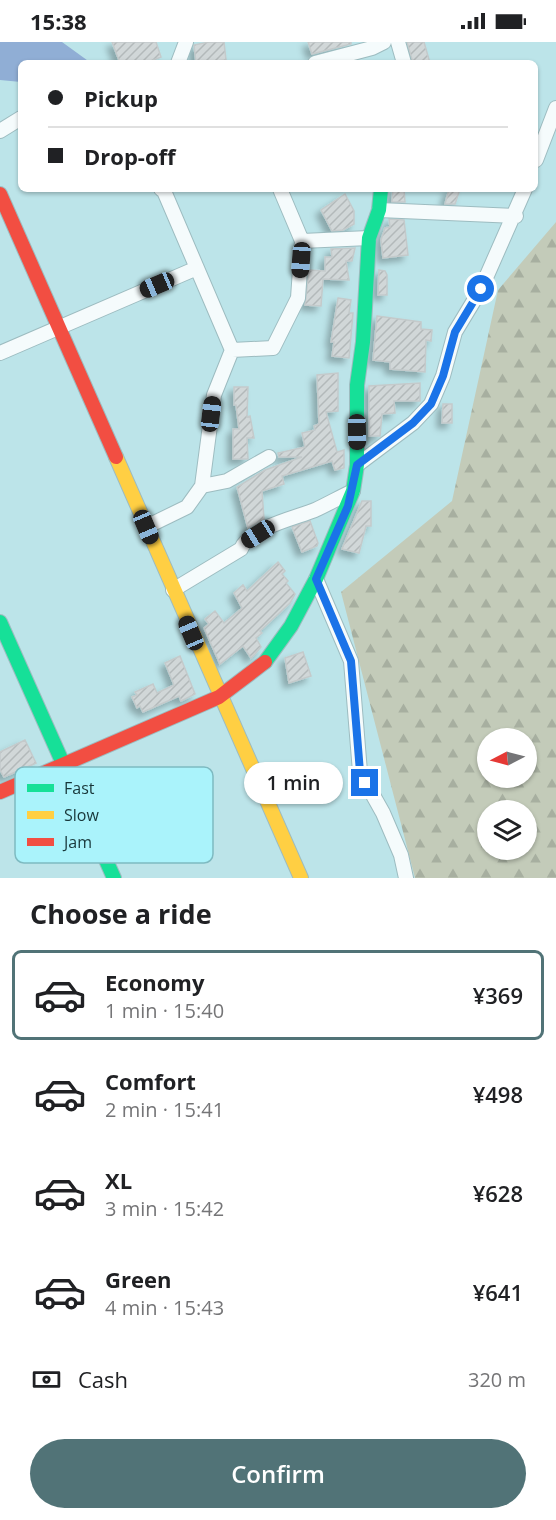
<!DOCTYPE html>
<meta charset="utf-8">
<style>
:root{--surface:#fff;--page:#f2f2f2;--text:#202124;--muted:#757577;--line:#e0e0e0;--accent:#517377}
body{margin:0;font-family:"Open Sans",sans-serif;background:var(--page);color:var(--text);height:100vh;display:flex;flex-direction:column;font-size:22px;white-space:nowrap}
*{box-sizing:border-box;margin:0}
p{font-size:20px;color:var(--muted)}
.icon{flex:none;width:33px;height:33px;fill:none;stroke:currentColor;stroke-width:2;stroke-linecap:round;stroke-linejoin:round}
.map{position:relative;height:836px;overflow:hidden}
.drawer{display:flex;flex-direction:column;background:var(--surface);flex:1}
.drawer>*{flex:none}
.hud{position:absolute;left:18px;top:18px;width:520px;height:132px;border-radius:9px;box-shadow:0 2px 4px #0004;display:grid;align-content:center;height:132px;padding:0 30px;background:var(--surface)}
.needle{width:39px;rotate:264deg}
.controls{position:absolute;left:477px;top:686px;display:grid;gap:12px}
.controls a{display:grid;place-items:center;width:60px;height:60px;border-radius:50%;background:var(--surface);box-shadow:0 2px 4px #0004;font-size:30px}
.end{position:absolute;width:27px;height:27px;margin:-14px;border:8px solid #1a73e8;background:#fff;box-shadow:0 0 0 3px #fff}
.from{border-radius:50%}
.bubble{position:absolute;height:42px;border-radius:21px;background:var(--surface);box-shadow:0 2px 4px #0004;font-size:20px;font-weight:600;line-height:42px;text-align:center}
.car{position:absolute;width:18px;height:36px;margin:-18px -9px;border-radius:8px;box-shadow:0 0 4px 2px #0007;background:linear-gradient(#222 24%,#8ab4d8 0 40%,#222 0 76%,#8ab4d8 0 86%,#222 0)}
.hud b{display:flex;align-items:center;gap:21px;height:57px;font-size:22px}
.hud b+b{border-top:2px solid var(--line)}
.hud i{width:15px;height:15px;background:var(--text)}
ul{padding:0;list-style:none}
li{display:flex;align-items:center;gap:18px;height:90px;margin:0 12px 9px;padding:0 18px;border:3px solid transparent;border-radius:9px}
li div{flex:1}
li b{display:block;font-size:22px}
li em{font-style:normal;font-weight:600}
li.current{border-color:var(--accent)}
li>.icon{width:54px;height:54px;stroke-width:1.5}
h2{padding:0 30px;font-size:27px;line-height:72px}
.pay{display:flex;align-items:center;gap:15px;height:66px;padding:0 30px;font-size:22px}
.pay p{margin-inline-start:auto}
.action{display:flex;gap:12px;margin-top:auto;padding:12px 30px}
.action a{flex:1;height:69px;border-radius:36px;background:var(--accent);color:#fff;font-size:24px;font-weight:600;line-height:69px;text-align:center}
.status{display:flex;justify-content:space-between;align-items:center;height:42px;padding:0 30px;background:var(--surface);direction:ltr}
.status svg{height:16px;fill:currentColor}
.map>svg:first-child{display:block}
</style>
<div class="status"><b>15:38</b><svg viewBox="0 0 49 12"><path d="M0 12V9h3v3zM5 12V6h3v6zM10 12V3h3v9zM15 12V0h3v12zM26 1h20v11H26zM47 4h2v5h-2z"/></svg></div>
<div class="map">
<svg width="556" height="836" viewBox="0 0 556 836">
<defs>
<pattern id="forest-firs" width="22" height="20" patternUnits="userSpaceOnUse" patternTransform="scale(1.5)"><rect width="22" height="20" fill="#c3cbb9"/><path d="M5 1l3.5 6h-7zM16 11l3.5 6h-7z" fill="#a7afa0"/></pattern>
<pattern id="building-hatch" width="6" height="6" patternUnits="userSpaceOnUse" patternTransform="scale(1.5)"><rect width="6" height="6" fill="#d1d7d8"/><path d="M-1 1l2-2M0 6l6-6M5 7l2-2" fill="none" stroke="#b3b9ba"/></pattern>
<filter id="shadow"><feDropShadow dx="-5" dy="5" stdDeviation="3" flood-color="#0004"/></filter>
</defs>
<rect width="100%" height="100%" fill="#bce4e9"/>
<path fill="url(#forest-firs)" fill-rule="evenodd" d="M 556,180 L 556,836 L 415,836 L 341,550 L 452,459 L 498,248 ZM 488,696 L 526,696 L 526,735 L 488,735 ZM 488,768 L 526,768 L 526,807 L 488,807 Z"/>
<path fill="#90aed5" d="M 0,0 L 62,0 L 91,21 L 21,21 L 21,40 L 0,38 Z"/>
<path fill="url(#building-hatch)" stroke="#c4cacb" stroke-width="1.5" filter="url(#shadow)" d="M 112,0 L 156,0 L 161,15 L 145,21 L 133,21 L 132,19 L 120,21 Z
M 209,0 L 224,0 L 226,18 L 196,21 L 194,3 Z
M 308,0 L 351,0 L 351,2 L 312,12 Z
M 407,0 L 424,0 L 430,21 L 413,21 Z
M 393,147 L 404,147 L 405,160 L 392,160 Z
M 449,147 L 460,147 L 455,162 L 445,162 Z
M 345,152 L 354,169 L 354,182 L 343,188 L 332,189 L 321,168 Z
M 389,177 L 404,178 L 408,213 L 383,216 L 381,198 L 385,186 L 390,185 Z
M 355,206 L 352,219 L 346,219 L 349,238 L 323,237 L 321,264 L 305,263 L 309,228 L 325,229 L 325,215 L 332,215 L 331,207 Z
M 379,228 L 385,229 L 387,233 L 387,253 L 378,253 Z
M 338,256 L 351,258 L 349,271 L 353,271 L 349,316 L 332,314 L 334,300 L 331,300 Z
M 377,274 L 421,280 L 421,287 L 432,288 L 431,299 L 426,298 L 425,330 L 390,327 L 390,320 L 373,318 Z
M 338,331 L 338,369 L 326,370 L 337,410 L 344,408 L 344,426 L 335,428 L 332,419 L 282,434 L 284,442 L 262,449 L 264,477 L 248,486 L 237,445 L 265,428 L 302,415 L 279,415 L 278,411 L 305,405 L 302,391 L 315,388 L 314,384 L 319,382 L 317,333 Z
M 420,341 L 420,359 L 394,359 L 395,371 L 382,372 L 380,394 L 369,394 L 369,344 Z
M 234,345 L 248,345 L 247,375 L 250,374 L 254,396 L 247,396 L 248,417 L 233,417 L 233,387 L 239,387 L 236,363 L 234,363 Z
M 443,362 L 452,362 L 452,381 L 442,381 Z
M 362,459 L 371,459 L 371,484 L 366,484 L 359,511 L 342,507 Z
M 310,479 L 318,501 L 317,504 L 302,510 L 292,485 Z
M 278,520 L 285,529 L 282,532 L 288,539 L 286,541 L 295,552 L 290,561 L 260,589 L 262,591 L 256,596 L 261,605 L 255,612 L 251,616 L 243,604 L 220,622 L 204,586 L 209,582 L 205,577 L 215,569 L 224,581 L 242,566 L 234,551 L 243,543 L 247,549 Z
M 303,610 L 311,634 L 289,641 L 285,616 Z
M 180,614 L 195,652 L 181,659 L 179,654 L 143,670 L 140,664 L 137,666 L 132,655 L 137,653 L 135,650 L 153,642 L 157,651 L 174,643 L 165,621 Z
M 25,698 L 36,721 L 4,735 L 0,728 L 0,710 Z"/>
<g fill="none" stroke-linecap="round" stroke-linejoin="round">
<g stroke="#9dbcc0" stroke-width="16">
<path id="street" d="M 398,0 L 404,21
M 178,21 L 186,0
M 315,21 L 372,6 L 384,0
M 0,89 L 21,76
M 536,118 L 556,66
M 280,147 L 302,199
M 379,168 L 516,174
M 232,308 L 273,306 L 298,256 L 302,199 L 369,196
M 0,311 L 197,226
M 357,423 L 413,381 L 431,362 L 443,334 L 455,290 L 481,247 L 525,147
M 202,444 L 227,439 L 269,415
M 146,485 L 187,465 L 202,444 L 214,353 L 232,308 L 164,149 L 161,147
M 316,537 L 351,619 L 360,730 L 383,771 L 401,813 L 406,836
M 173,548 L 241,507 C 249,486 295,476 315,468 C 328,462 340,455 353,449"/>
</g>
<g stroke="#9dbcc0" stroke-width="16">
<path id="fast" d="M 0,580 L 114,836
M 265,620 L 291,584 L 316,537 L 353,449 L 357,423 L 357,343 L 363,300 L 369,196 L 379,168 L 381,147"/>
</g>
<g stroke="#9dbcc0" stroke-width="16">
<path id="slow" d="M 116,415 L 301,836"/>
</g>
<g stroke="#9dbcc0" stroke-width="16">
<path id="jam" d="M 0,152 L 116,415
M 0,750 L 219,655 L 265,620"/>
</g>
<use href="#street" stroke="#f5fbfc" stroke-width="14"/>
<use href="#fast" stroke="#16e098" stroke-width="14"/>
<use href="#slow" stroke="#ffcf43" stroke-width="14"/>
<use href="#jam" stroke="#f24e42" stroke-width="14"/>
</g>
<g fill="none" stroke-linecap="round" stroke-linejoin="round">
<path stroke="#1a73e8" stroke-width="8" d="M 365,741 L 360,730 L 351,619 L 316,537 L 348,464 L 357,423 L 413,381 L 431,362 L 443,334 L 455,290 L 481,247"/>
</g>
<rect x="15" y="725" width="198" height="96" rx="9" fill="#aaf3fb" stroke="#7ebac1" stroke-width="1.5"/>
<rect x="27" y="742" width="27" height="8" fill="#16e098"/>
<rect x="27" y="769" width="27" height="8" fill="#ffcf43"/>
<rect x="27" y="796" width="27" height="8" fill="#f24e42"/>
<g font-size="16" fill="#183639">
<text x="64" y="752">Fast</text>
<text x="64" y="779">Slow</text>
<text x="64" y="806">Jam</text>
</g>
</svg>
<div class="controls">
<a><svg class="needle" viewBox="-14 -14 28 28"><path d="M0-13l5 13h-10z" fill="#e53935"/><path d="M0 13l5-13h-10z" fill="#757577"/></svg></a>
<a><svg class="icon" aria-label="layers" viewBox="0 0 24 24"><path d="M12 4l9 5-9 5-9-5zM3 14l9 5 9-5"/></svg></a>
</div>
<i class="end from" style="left:481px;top:247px"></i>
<i class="end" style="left:365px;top:741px"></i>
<div class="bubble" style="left:244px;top:720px;width:99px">1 min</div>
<i class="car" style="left:301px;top:218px;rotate:184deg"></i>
<i class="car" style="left:157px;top:243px;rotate:247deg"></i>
<i class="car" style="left:211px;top:372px;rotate:7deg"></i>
<i class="car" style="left:357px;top:390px;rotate:179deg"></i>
<i class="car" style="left:146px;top:485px;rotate:157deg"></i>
<i class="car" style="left:258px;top:492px;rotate:238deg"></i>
<i class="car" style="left:191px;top:591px;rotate:337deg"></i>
<div class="hud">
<b><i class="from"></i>Pickup</b>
<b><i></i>Drop-off</b>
</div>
</div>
<section class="drawer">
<h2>Choose a ride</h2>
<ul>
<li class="current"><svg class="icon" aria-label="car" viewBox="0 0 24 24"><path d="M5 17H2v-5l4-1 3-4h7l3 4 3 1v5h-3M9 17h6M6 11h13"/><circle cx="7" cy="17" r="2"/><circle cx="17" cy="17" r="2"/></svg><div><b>Economy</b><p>1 min · 15:40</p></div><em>¥369</em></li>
<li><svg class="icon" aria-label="car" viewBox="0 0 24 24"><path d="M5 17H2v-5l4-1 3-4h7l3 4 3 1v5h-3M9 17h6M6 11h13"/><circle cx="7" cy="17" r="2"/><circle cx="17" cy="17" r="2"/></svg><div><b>Comfort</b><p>2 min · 15:41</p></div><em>¥498</em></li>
<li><svg class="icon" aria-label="car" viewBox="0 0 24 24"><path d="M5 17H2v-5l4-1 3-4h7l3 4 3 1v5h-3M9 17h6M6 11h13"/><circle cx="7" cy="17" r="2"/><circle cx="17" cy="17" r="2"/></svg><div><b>XL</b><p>3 min · 15:42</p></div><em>¥628</em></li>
<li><svg class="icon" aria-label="car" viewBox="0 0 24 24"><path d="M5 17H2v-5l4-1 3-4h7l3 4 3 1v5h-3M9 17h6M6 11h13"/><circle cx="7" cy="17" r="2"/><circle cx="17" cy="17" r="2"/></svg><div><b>Green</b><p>4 min · 15:43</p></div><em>¥641</em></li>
</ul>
<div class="pay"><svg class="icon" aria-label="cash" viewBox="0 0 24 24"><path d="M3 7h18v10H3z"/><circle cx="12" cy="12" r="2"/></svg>Cash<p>320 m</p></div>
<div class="action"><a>Confirm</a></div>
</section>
